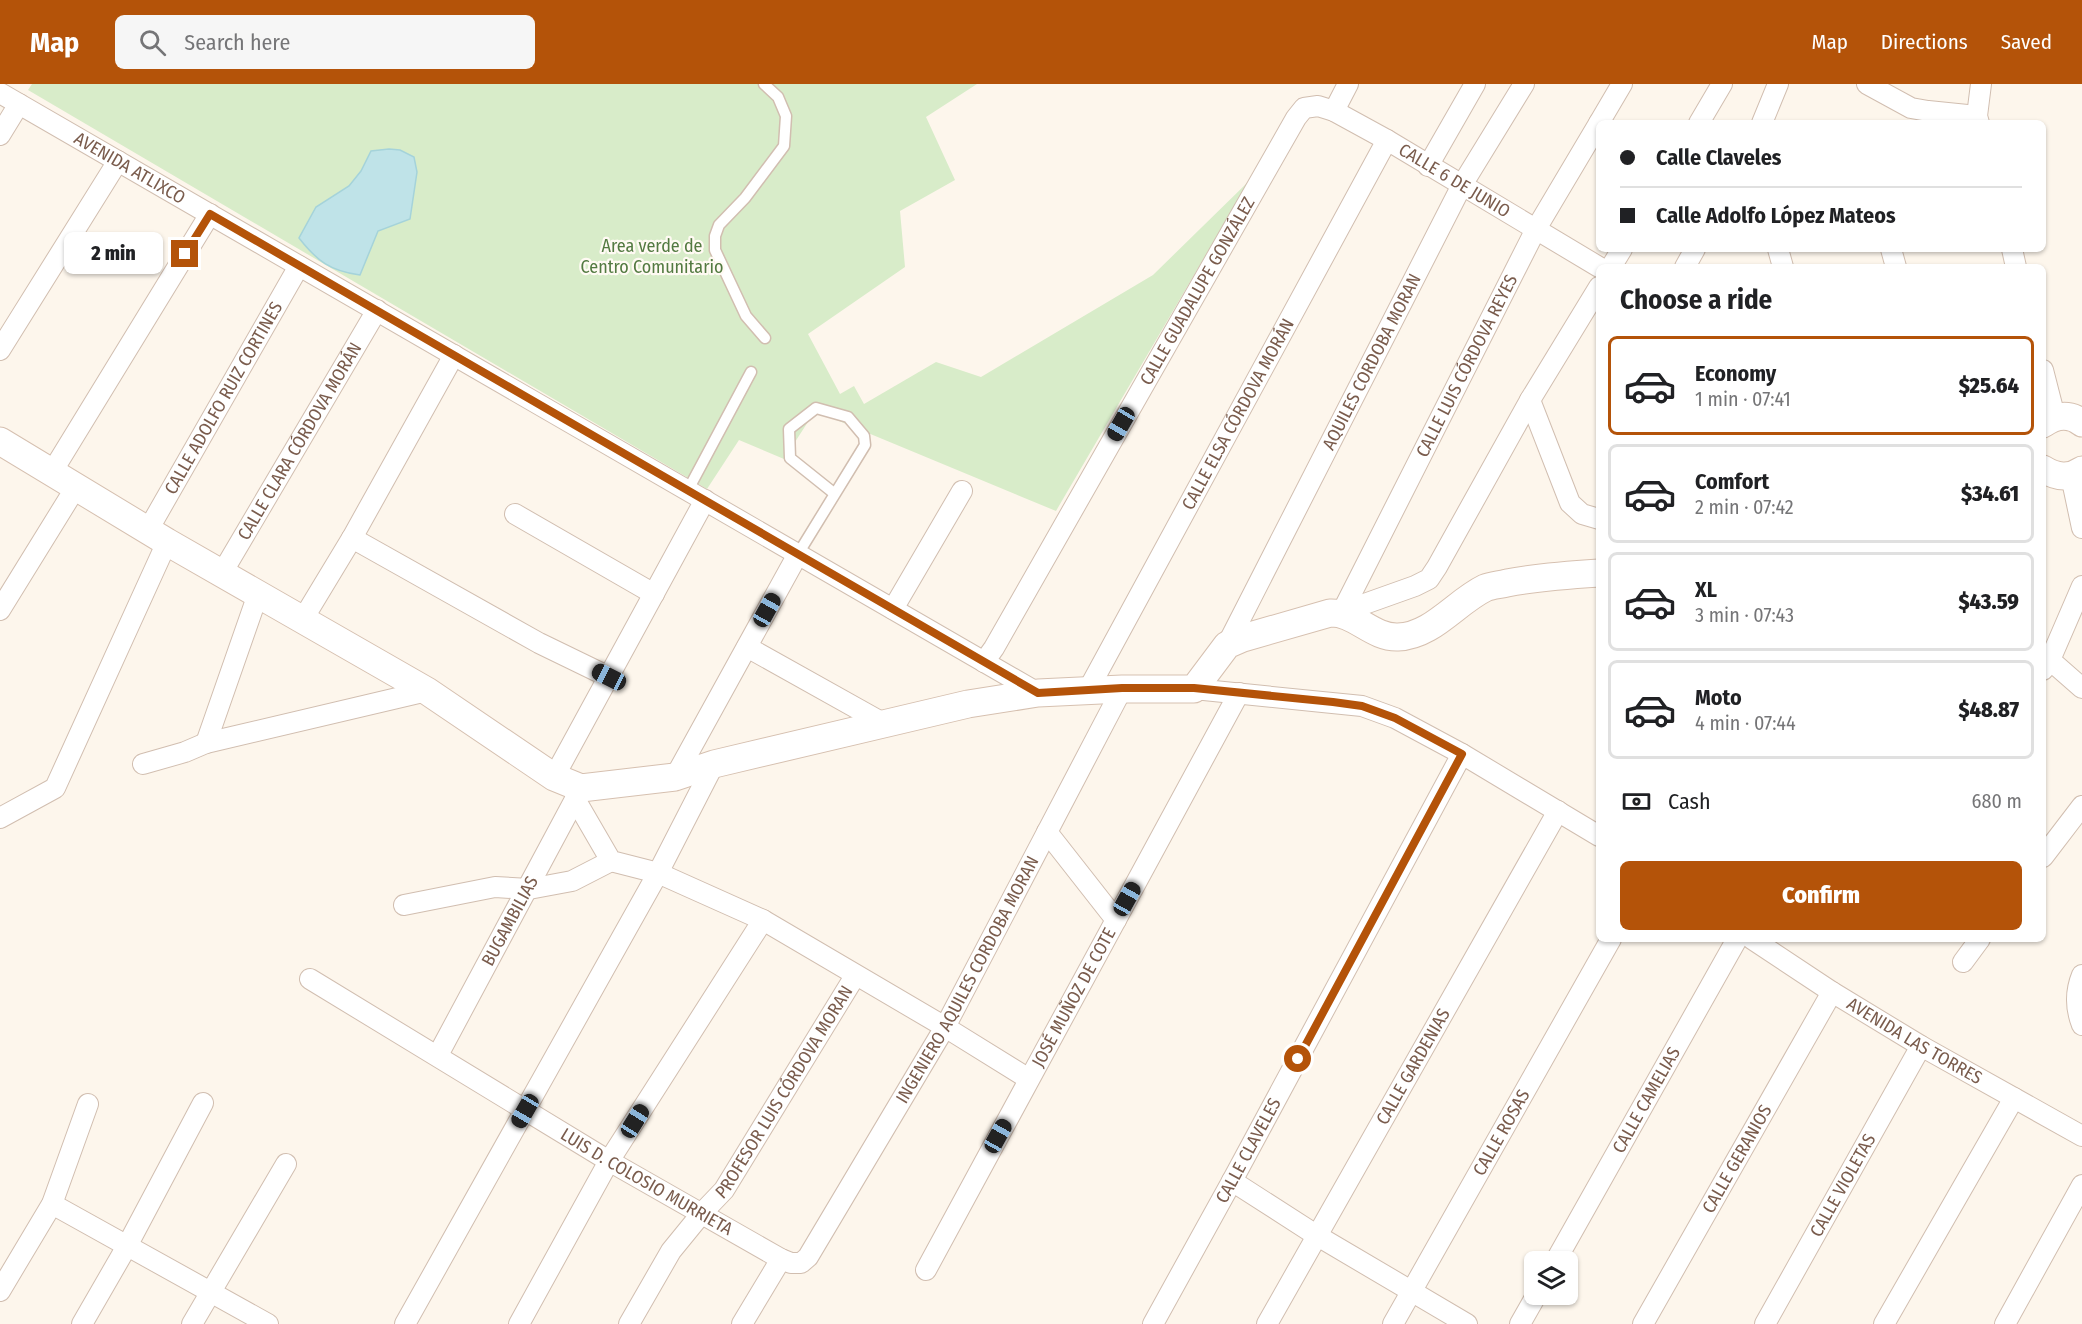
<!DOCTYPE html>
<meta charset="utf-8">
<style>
:root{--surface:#fff;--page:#f6f6f6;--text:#202124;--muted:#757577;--line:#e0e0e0;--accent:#b45309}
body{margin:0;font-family:"Fira Sans Condensed",sans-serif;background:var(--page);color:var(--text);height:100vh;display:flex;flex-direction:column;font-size:22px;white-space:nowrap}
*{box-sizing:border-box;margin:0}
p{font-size:20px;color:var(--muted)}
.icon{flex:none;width:33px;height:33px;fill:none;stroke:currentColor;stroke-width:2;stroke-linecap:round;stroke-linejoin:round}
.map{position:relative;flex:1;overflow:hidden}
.side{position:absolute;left:1596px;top:180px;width:450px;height:678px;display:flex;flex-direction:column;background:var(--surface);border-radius:9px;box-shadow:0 2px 4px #0004}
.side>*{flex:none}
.guide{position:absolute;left:1596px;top:36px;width:450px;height:132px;border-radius:9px;box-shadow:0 2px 4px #0004;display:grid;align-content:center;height:132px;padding:0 24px;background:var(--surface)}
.buttons{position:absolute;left:1524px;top:1167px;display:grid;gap:12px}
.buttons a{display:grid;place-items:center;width:54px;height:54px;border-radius:9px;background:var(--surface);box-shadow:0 2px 4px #0004;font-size:30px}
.end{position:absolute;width:27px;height:27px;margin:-14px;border:8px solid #b45309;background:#fff;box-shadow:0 0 0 3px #fff}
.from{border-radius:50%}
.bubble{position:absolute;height:42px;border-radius:9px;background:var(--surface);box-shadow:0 2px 4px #0004;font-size:20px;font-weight:800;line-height:42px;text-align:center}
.car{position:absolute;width:18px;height:36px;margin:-18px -9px;border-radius:8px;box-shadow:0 0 4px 2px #0007;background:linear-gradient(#222 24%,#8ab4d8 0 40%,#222 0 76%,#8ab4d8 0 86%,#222 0)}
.guide b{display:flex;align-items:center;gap:21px;height:57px;font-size:22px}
.guide b+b{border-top:2px solid var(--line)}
.guide i{width:15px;height:15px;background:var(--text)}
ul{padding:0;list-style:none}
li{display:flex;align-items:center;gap:18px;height:99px;margin:0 12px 9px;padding:0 12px;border:3px solid var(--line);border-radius:9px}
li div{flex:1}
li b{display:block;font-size:22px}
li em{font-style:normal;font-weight:800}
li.selected{border-color:var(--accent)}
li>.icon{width:54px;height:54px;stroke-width:1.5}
h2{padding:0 24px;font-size:27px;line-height:72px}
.pay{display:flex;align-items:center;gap:15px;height:66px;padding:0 24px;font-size:22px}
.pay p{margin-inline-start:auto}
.primary-button{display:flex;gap:12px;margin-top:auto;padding:12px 24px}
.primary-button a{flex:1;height:69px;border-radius:9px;background:var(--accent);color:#fff;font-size:24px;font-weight:800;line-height:69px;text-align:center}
header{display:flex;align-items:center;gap:36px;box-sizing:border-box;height:84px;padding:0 30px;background:var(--accent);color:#fff}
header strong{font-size:28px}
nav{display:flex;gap:33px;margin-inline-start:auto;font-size:21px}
.search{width:420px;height:54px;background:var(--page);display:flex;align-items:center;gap:15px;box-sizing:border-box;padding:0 21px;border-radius:9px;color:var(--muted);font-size:22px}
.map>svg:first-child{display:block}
</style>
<header>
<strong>Map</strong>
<div class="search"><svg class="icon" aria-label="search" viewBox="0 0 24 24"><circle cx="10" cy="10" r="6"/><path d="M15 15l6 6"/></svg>Search here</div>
<nav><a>Map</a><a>Directions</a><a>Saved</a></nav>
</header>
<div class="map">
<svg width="2082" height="1240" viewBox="0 0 2082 1240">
<rect width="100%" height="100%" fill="#fdf6ec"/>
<path fill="#d8ecc9" d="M 32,0 L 977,0 L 926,33 L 955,96 L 900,127 L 905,183 L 808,250 L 840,310 L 854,302 L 864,320 L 936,278 L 981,293 L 1153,191 L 1249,97 L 1056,427 L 815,327 L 784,375 L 739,356 L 707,405 L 28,6 Z"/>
<path fill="#bfe3e8" stroke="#a5d3da" stroke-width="1.5" d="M 389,65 L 400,66 L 414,73 L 417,88 L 410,135 L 378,147 L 360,191 C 330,187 317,177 299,154 L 316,123 L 349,102 L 361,87 L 371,67 Z"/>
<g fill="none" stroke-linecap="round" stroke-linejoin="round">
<g stroke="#d1beb0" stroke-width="13">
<path id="lane" d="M 764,0 L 778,13 L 786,32 L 784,62 L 745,114 L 719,141 L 715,152 L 715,166 L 746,232 L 765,254
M 688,406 L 751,288
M 798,470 L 865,361 L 864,352 L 848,333 L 816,324 L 789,345 L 790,374 L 835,410"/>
</g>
<g stroke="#d1beb0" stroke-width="22">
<g id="street">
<path d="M 1867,0 L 1911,24 L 1928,27 L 1977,32"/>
<path id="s1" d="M 0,9 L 1038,609"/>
<path d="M 1334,27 L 1348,0"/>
<path d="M 1599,39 L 1622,0"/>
<path d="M 1699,39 L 1722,0"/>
<path d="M 1762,39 L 1778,0"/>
<path d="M 1979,39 L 1977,32 L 1981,0"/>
<path d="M 0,51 L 19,20"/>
<path d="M 1428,82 L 1475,0"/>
<path d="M 1778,165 L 1783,183"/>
<path d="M 1891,165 L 1896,183"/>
<path d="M 2012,165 L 2016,183"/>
<path d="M 1611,183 L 1622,165"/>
<path d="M 1685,183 L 1695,165"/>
<path d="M 0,266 L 118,77"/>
<path d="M 2043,286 L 2055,333"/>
<path d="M 1530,316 L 1570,419 L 1582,430 L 1599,435"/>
<path d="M 52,388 L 210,130"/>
<path d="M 2071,392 L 2082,444"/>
<path d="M 515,430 L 654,510"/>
<path id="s2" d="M 148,446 L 299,182"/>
<path d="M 352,454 L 539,559 L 609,593"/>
<path id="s3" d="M 222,489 L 377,226"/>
<path d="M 893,525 L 962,407"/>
<path d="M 0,526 L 76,403"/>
<path id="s4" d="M 1342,528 L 1536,145 L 1599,39"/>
<path d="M 1342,528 L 1415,502 L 1429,495 L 1437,483 L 1530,316 L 1599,203"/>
<path d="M 303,535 L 352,454 L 454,271"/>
<path id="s5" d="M 1227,561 L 1462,101 L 1524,0"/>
<path d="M 747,563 L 883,639"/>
<path d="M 2050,576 L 2082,604"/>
<path id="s6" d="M 984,578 L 994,564 L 1296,34 L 1304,24 L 1318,22 L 1334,27 L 1387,56 L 1599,183"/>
<path d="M 2043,586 L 2050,576 L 2082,502"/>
<path d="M 1194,605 L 1362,622 L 1395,634 L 1462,670 L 1599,752"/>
<path id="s7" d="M 1088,606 L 1387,56"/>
<path d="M 206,659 L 258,510"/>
<path d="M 143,680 L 185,668 L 206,659 L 427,607"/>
<path d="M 554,693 L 705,416"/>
<path d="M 675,693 L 798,470"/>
<path d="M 575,715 L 611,777 L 658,789 L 763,836 L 945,943 L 1029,995"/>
<path d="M 0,734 L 55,704 L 167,458"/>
<path d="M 1047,748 L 1116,836"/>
<path d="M 2043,773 L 2082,722"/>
<path d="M 404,821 L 495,803 L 529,805 L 572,797 L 611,777"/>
<path id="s8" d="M 1752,855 L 1832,908 L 1921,962 L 2082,1052"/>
<path d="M 1963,878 L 1980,855"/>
<path d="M 2082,891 C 2075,908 2075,923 2082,941"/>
<path id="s9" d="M 310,895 L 609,1077 L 781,1175 L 791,1179 L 801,1179 L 808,1173 L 945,943 L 1122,605"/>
<path id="s10" d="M 438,971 L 580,706"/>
<path d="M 1232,1097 L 1316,1151 L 1467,1240"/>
<path d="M 52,1120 L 268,1240"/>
<path id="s11" d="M 1555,1178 L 1737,855"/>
<path id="s12" d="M 926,1186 L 1239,609"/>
<path d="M 0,1207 L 52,1120 L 88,1020"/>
<path d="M 82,1240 L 127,1162 L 203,1019"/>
<path d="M 192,1240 L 286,1080"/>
<path d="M 405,1240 L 658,789 L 714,680"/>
<path d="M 519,1240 L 609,1077 L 763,836"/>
<path id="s13" d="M 629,1240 L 671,1167 L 702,1129 L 724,1106 L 855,892"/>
<path d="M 742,1240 L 781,1175"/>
<path id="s14" d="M 1153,1240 L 1232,1097 L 1462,670"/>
<path id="s15" d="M 1267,1240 L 1558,727"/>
<path id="s16" d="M 1393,1240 L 1611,855"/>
<path d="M 1520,1240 L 1537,1210"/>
<path id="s17" d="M 1643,1240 L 1832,908"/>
<path id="s18" d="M 1765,1240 L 1921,962"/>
<path d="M 1884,1240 L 2014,1014"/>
<path d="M 2005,1240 L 2082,1101"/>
</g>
</g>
<g stroke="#d6c0b0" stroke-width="29">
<path id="secondary" d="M 2043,340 C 2055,331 2070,329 2082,339
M 0,357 L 167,458 L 427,607 L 554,693 L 581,704 L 675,693 L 714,680 L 968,620 L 1038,609 L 1122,605 L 1194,605 L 1227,561 L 1243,554 L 1330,529 C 1355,528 1372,554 1398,553 C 1432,552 1456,518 1485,504 C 1492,501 1500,501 1507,499 C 1538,493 1568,491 1599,489
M 2043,385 C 2056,393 2069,395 2082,386"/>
</g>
<use href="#lane" stroke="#fff" stroke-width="10"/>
<use href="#street" stroke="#fff" stroke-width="20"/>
<use href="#secondary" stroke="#fff" stroke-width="27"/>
</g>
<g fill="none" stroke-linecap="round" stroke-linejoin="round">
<path stroke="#b45309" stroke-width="8" d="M 185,170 L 210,130 L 1038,609 L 1122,604 L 1194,604 L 1333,618 L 1362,622 L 1395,634 L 1462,670 L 1298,975"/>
</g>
<g text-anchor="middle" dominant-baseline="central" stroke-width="4.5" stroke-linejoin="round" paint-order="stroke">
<g font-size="18" fill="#7a5c4d" stroke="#fffaf3">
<text stroke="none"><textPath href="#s1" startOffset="150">AVENIDA ATLIXCO</textPath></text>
<text stroke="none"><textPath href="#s6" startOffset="810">CALLE 6 DE JUNIO</textPath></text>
<text stroke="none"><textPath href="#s6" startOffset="428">CALLE GUADALUPE GONZÁLEZ</textPath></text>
<text stroke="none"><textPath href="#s5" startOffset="318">AQUILES CORDOBA MORAN</textPath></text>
<text stroke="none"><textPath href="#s4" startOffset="276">CALLE LUIS CÓRDOVA REYES</textPath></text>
<text stroke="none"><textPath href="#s2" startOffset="152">CALLE ADOLFO RUIZ CORTINES</textPath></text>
<text stroke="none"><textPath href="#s7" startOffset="314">CALLE ELSA CÓRDOVA MORÁN</textPath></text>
<text stroke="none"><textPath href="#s3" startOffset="153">CALLE CLARA CÓRDOVA MORÁN</textPath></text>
<text stroke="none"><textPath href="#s10" startOffset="152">BUGAMBILIAS</textPath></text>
<text stroke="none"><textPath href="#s9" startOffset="898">INGENIERO AQUILES CORDOBA MORAN</textPath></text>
<text stroke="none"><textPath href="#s12" startOffset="310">JOSÉ MUÑOZ DE COTE</textPath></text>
<text stroke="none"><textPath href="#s8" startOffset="192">AVENIDA LAS TORRES</textPath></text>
<text stroke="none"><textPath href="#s15" startOffset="296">CALLE GARDENIAS</textPath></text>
<text stroke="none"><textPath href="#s13" startOffset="280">PROFESOR LUIS CÓRDOVA MORAN</textPath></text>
<text stroke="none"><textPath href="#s11" startOffset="186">CALLE CAMELIAS</textPath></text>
<text stroke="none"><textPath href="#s16" startOffset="220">CALLE ROSAS</textPath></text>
<text stroke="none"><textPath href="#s14" startOffset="198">CALLE CLAVELES</textPath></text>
<text stroke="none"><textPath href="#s17" startOffset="190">CALLE GERANIOS</textPath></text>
<text stroke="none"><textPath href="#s9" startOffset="393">LUIS D. COLOSIO MURRIETA</textPath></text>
<text stroke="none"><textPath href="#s18" startOffset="159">CALLE VIOLETAS</textPath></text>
</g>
<g font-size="18" fill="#537a41" stroke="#fffaf3">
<text x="652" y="162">Area verde de<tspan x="652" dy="21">Centro Comunitario</tspan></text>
</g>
</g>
</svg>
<div class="buttons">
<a><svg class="icon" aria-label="layers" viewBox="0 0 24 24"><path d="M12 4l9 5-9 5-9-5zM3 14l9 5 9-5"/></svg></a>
</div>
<i class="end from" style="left:1298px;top:975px"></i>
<i class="end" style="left:185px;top:170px"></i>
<div class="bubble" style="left:64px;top:148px;width:99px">2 min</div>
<i class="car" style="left:1121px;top:340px;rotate:210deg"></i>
<i class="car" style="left:767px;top:526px;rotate:29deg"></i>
<i class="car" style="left:609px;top:593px;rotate:297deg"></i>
<i class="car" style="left:1127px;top:815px;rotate:29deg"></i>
<i class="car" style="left:525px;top:1027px;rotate:210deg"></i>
<i class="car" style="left:635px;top:1037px;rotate:32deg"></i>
<i class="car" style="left:998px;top:1052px;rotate:29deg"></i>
<div class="guide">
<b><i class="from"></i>Calle Claveles</b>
<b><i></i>Calle Adolfo López Mateos</b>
</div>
<section class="side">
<h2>Choose a ride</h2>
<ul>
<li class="selected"><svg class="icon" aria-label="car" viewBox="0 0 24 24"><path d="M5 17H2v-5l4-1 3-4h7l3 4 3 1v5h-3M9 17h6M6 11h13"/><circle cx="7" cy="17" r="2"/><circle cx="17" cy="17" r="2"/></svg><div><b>Economy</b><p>1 min · 07:41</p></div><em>$25.64</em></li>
<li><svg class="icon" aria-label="car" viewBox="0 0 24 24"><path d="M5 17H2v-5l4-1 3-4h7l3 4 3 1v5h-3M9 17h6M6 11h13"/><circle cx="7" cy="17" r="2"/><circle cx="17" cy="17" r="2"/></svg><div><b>Comfort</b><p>2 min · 07:42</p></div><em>$34.61</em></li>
<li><svg class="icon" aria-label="car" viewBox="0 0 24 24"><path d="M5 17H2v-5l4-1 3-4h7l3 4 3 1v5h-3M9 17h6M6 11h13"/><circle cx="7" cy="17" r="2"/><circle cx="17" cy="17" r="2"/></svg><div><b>XL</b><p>3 min · 07:43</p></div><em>$43.59</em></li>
<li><svg class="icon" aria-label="car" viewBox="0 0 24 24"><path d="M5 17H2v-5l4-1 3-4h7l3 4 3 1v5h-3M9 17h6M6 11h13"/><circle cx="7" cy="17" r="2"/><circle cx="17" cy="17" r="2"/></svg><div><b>Moto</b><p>4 min · 07:44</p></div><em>$48.87</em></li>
</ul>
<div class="pay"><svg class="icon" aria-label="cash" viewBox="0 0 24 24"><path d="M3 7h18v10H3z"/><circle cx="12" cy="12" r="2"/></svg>Cash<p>680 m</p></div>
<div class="primary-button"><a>Confirm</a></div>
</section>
</div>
